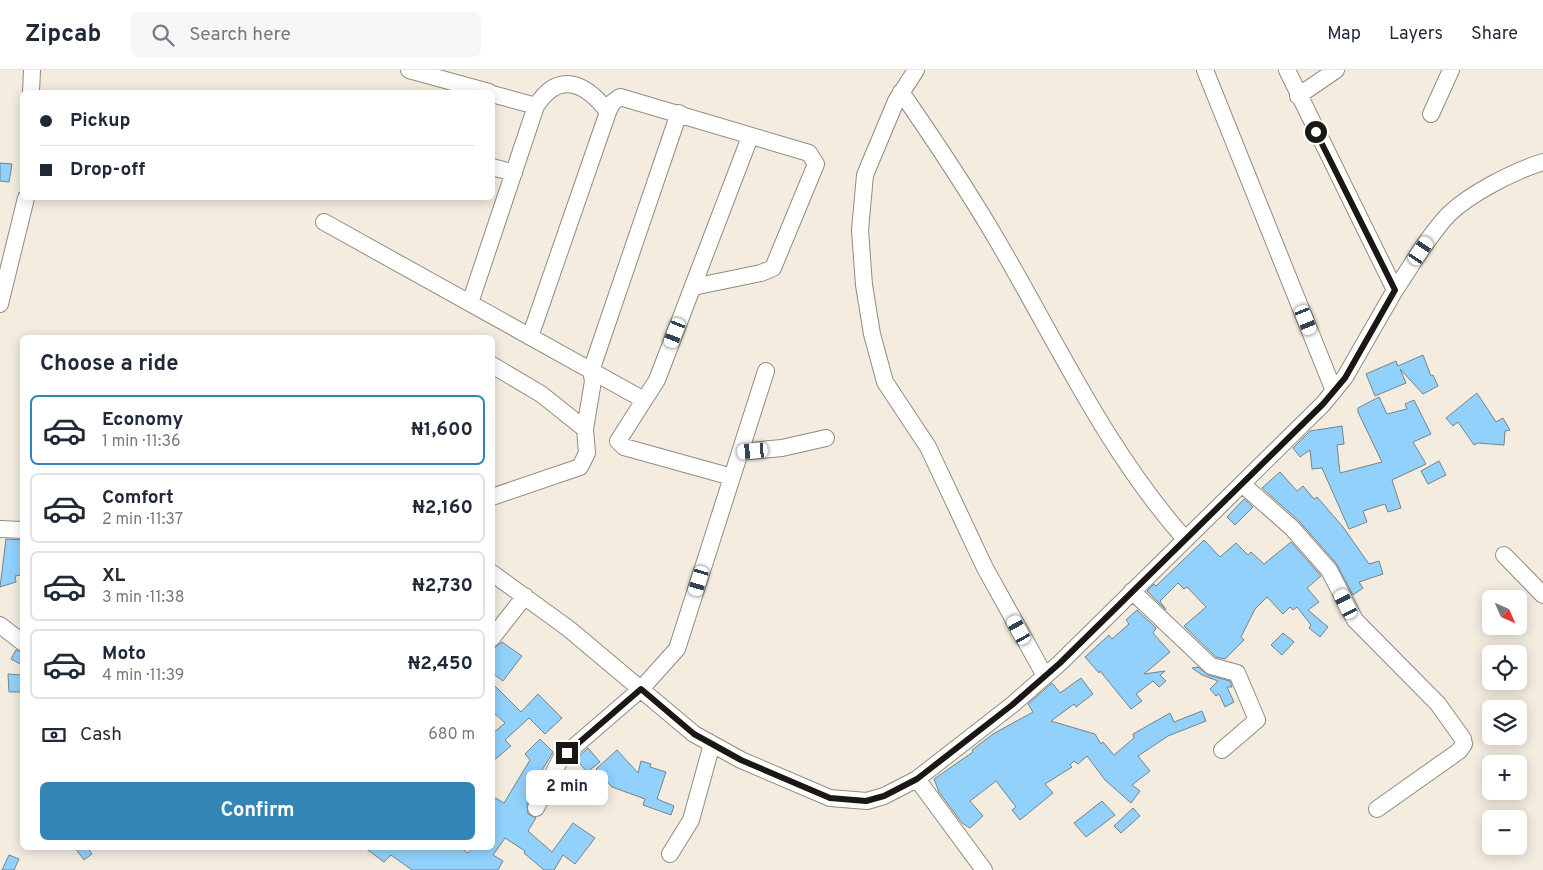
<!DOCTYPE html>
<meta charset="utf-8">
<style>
:root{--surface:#fff;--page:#f6f6f7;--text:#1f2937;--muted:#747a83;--line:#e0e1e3;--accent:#3285b5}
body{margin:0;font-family:Overpass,sans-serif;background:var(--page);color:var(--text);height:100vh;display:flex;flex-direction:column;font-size:19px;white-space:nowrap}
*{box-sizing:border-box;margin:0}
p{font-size:16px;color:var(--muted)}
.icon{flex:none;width:28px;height:28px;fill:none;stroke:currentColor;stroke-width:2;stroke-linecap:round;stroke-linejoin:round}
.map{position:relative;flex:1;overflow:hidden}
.sheet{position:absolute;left:20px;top:265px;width:475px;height:515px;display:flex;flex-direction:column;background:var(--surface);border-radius:8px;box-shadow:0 2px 12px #0003}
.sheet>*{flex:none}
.guide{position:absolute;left:20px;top:20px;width:475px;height:110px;border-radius:8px;box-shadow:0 2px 12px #0003;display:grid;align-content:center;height:110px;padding:0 20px;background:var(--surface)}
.needle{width:32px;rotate:135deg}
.buttons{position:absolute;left:1482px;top:520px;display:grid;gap:10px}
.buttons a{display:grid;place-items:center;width:45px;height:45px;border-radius:8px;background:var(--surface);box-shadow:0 2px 12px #0003;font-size:25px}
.end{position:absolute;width:22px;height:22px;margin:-11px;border:6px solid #1b1814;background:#fff;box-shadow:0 0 0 2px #fff}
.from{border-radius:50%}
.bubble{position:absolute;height:35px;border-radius:8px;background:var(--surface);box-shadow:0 2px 12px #0003;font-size:16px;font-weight:700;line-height:35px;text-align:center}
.car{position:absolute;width:15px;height:30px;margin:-15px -8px;border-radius:6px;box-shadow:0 0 4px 1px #0007;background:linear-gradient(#fff 24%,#345 0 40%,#fff 0 76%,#345 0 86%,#fff 0)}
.guide b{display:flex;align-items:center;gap:18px;height:48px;font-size:19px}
.guide b+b{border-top:1px solid var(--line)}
.guide i{width:12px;height:12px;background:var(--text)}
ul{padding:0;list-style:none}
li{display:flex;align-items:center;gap:15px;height:70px;margin:0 10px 8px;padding:0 10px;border:2px solid var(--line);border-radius:8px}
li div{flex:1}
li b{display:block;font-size:19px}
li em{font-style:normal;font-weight:700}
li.selected{border-color:var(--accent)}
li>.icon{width:45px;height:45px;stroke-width:1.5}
h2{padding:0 20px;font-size:22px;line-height:60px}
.pay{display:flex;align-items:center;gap:12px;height:55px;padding:0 20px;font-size:19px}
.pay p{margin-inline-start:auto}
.button{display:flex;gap:10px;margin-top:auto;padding:10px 20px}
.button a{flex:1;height:58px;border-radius:8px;background:var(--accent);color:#fff;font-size:20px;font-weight:700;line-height:58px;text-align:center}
header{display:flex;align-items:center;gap:30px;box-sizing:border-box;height:70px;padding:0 25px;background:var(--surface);border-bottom:1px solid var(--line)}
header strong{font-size:24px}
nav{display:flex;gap:28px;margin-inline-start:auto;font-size:18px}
.search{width:350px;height:45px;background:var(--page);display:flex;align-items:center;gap:12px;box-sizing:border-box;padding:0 18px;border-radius:8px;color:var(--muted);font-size:19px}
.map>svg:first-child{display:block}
</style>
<header>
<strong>Zipcab</strong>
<div class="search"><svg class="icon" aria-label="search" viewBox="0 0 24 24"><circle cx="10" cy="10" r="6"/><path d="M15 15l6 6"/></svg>Search here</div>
<nav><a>Map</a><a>Layers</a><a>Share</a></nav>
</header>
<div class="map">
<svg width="1543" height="800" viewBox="0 0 1543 800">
<rect width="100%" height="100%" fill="#f3ecdf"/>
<path fill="#91d1fc" stroke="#77838b" d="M 0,93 L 12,94 L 9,112 L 0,111 Z
M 1423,285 L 1431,306 L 1433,305 L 1438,316 L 1423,324 L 1400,299 L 1406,313 L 1375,326 L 1366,304 L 1396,291 L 1398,296 Z
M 1477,323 L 1496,352 L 1503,348 L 1510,360 L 1505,361 L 1504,375 L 1478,373 L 1474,375 L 1458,352 L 1453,356 L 1446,348 Z
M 1379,327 L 1387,344 L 1407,339 L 1405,334 L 1414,330 L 1431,364 L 1413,372 L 1426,394 L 1392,410 L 1401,438 L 1388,442 L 1385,434 L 1363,441 L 1367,452 L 1349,459 L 1322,398 L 1312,399 L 1310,380 L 1300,387 L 1293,378 L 1310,361 L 1342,356 L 1344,374 L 1337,375 L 1340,403 L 1382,392 L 1358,342 L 1358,338 Z
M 1439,391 L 1446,405 L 1428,414 L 1421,401 Z
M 1280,402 L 1297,421 L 1303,416 L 1314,429 L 1317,427 L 1343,457 L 1369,494 L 1379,491 L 1383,504 L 1359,512 L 1363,518 L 1353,525 L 1336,493 L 1299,451 L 1262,418 Z
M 1244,429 L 1253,437 L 1235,455 L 1227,447 Z
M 6,469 L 22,470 L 22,505 L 15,506 L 16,512 L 0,517 Z
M 1204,470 L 1220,487 L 1236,473 L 1248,485 L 1251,482 L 1264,494 L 1291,472 L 1321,506 L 1307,518 L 1319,532 L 1308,540 L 1328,557 L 1320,567 L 1309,558 L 1311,555 L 1297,537 L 1293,540 L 1290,537 L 1283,544 L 1267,527 L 1255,539 L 1241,567 L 1244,570 L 1225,589 L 1216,587 L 1184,556 L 1206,537 L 1187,517 L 1184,519 L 1178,513 L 1160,531 L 1166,540 L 1147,521 L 1154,514 L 1156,516 Z
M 1137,540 L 1156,558 L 1153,563 L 1170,582 L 1144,604 L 1165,601 L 1160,605 L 1166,611 L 1159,617 L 1153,611 L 1136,624 L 1142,631 L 1131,639 L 1100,601 L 1099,603 L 1085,587 L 1109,565 L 1112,569 L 1129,554 L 1126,550 Z
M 1283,563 L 1294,572 L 1282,585 L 1271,575 Z
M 502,572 L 522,586 L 503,611 L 492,603 L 492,580 Z
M 16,580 L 22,582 L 22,595 L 11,589 Z
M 1198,597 L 1208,605 L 1230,611 L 1232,617 L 1227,617 L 1234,632 L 1225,637 L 1219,624 L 1216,626 L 1210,619 L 1218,611 L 1202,605 L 1192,598 Z
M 8,604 L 22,605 L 22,622 L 9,622 Z
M 1081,608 L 1093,624 L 1076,637 L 1074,634 L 1051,651 L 1095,664 L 1101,674 L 1103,672 L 1114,685 L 1134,668 L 1133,664 L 1170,643 L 1174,652 L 1202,641 L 1206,651 L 1168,666 L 1138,686 L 1150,701 L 1132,715 L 1140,721 L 1131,733 L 1105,710 L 1087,686 L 1078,694 L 1074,691 L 1070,695 L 1072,697 L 1045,714 L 1053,723 L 1020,750 L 1012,740 L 1016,737 L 996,711 L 970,731 L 983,746 L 970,758 L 962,753 L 939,722 L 934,709 L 973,682 L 972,680 L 993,664 L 1033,642 L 1028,634 L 1052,613 L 1060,623 Z
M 492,613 L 521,642 L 538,624 L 562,648 L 545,664 L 529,648 L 505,670 L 511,676 L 492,692 L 492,664 L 505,653 L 492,641 Z
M 540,669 L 553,682 L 538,707 L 540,708 L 527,734 L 528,744 L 536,748 L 528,761 L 552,782 L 573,753 L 595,768 L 575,794 L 563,785 L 554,800 L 544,800 L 524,783 L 525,781 L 505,768 L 493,785 L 503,791 L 498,800 L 412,800 L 391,785 L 384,792 L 365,778 L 461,778 L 468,783 L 472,778 L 492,778 L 492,726 L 504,733 L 530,690 L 525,684 Z
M 588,678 L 600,692 L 587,702 L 576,689 Z
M 617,680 L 638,703 L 641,691 L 651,694 L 650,697 L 666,702 L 657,729 L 674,736 L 671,745 L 643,735 L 645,729 L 612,717 L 596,699 Z
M 1102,731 L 1115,745 L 1086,767 L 1074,753 Z
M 1133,738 L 1140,746 L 1121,763 L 1114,756 Z
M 75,778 L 88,778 L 92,784 L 84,790 Z
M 9,785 L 19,789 L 14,800 L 2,800 Z"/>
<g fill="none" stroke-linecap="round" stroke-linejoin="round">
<g stroke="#928c80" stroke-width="18">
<path id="minor" d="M 409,0 L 489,22
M 916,0 L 896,31 L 865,105 L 860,160 L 864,215 L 872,264 L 885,312 L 928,377 L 985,498 L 1045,606
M 1205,0 L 1334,321
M 31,22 L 32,0
M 901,22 C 933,68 965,116 994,165 C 1055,268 1105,379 1185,469
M 492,24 L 536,36
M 1298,26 L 1336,0
M 1431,44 L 1451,0
M 492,97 L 514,103
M 324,152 L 644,330
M 1395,220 C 1412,195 1428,166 1449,144 C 1471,123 1514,101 1543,92
M 470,233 L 536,36 C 559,0 586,13 608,42
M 0,234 L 26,128
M 530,267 L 608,42 L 612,33 L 620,27 L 809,83 L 816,94 L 773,198 L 761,203 L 693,217
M 492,295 L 541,324 L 585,359
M 740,382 L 782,378 L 826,368
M 732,407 L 624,377 L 618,371 L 657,310 L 750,67
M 1242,414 L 1292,458 L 1329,500 L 1355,550 L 1438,634 L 1463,669 L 1464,674 L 1459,681 L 1377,739
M 492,427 L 580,397 L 587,383 L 585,359 L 593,311 L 591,301 L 679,43
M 0,459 L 22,460
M 1504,485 L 1543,525
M 492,503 L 569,559 L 694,664 L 741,690 L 830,728 L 867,731 L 884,726 L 917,709 L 1012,635 L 1060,593 L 1323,334 L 1345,307 L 1395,220 L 1287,0
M 1132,521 L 1211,596 L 1237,603 L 1257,650 L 1222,680
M 0,555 L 22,572
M 492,568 L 525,526
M 917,709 L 984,800
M 536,738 L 561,688 L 641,619 L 677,579 L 766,301
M 670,784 L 691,750 L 712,674"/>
</g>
<use href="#minor" stroke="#fff" stroke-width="16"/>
</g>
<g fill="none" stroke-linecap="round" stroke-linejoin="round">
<path stroke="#1b1814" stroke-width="6" d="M 567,683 L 641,619 L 694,664 L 741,690 L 830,728 L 866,731 L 884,726 L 917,709 L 1012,635 L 1060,593 L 1323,334 L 1345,308 L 1395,220 L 1316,62"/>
</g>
</svg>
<div class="buttons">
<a><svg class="needle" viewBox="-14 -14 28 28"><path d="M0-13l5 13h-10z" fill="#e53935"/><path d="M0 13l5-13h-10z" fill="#747a83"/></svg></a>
<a><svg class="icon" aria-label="locate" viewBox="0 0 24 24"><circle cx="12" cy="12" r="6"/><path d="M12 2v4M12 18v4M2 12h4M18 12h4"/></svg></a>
<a><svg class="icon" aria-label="layers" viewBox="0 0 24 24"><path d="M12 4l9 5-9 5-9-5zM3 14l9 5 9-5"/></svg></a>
<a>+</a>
<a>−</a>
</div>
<i class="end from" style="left:1316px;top:62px"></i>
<i class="end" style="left:567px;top:683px"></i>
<div class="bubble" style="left:526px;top:700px;width:82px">2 min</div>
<i class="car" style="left:1421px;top:181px;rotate:34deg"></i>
<i class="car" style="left:1306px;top:250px;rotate:158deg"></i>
<i class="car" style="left:675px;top:263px;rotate:201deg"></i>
<i class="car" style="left:753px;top:381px;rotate:266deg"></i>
<i class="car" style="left:699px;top:511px;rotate:197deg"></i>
<i class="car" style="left:1346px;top:534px;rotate:333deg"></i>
<i class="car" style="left:1019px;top:560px;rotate:331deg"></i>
<div class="guide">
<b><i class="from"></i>Pickup</b>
<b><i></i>Drop-off</b>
</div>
<section class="sheet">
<h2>Choose a ride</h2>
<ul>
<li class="selected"><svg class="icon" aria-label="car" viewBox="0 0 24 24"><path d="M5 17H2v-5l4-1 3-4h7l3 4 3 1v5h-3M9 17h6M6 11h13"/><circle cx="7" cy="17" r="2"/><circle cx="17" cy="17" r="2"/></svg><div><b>Economy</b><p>1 min · 11:36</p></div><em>₦1,600</em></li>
<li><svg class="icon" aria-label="car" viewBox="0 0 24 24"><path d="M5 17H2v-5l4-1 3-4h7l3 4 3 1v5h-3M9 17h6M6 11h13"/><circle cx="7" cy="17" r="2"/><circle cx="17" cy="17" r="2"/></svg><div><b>Comfort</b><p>2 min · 11:37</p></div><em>₦2,160</em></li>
<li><svg class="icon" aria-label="car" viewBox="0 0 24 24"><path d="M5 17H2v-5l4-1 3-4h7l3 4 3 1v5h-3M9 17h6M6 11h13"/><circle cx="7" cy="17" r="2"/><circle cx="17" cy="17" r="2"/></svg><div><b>XL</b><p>3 min · 11:38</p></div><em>₦2,730</em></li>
<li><svg class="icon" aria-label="car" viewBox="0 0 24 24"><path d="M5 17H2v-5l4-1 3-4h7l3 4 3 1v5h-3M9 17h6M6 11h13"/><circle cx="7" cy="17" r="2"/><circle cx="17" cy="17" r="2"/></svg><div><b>Moto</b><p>4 min · 11:39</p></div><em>₦2,450</em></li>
</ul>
<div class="pay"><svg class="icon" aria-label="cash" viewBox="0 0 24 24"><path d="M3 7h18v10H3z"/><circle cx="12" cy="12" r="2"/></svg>Cash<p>680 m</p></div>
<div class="button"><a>Confirm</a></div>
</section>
</div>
